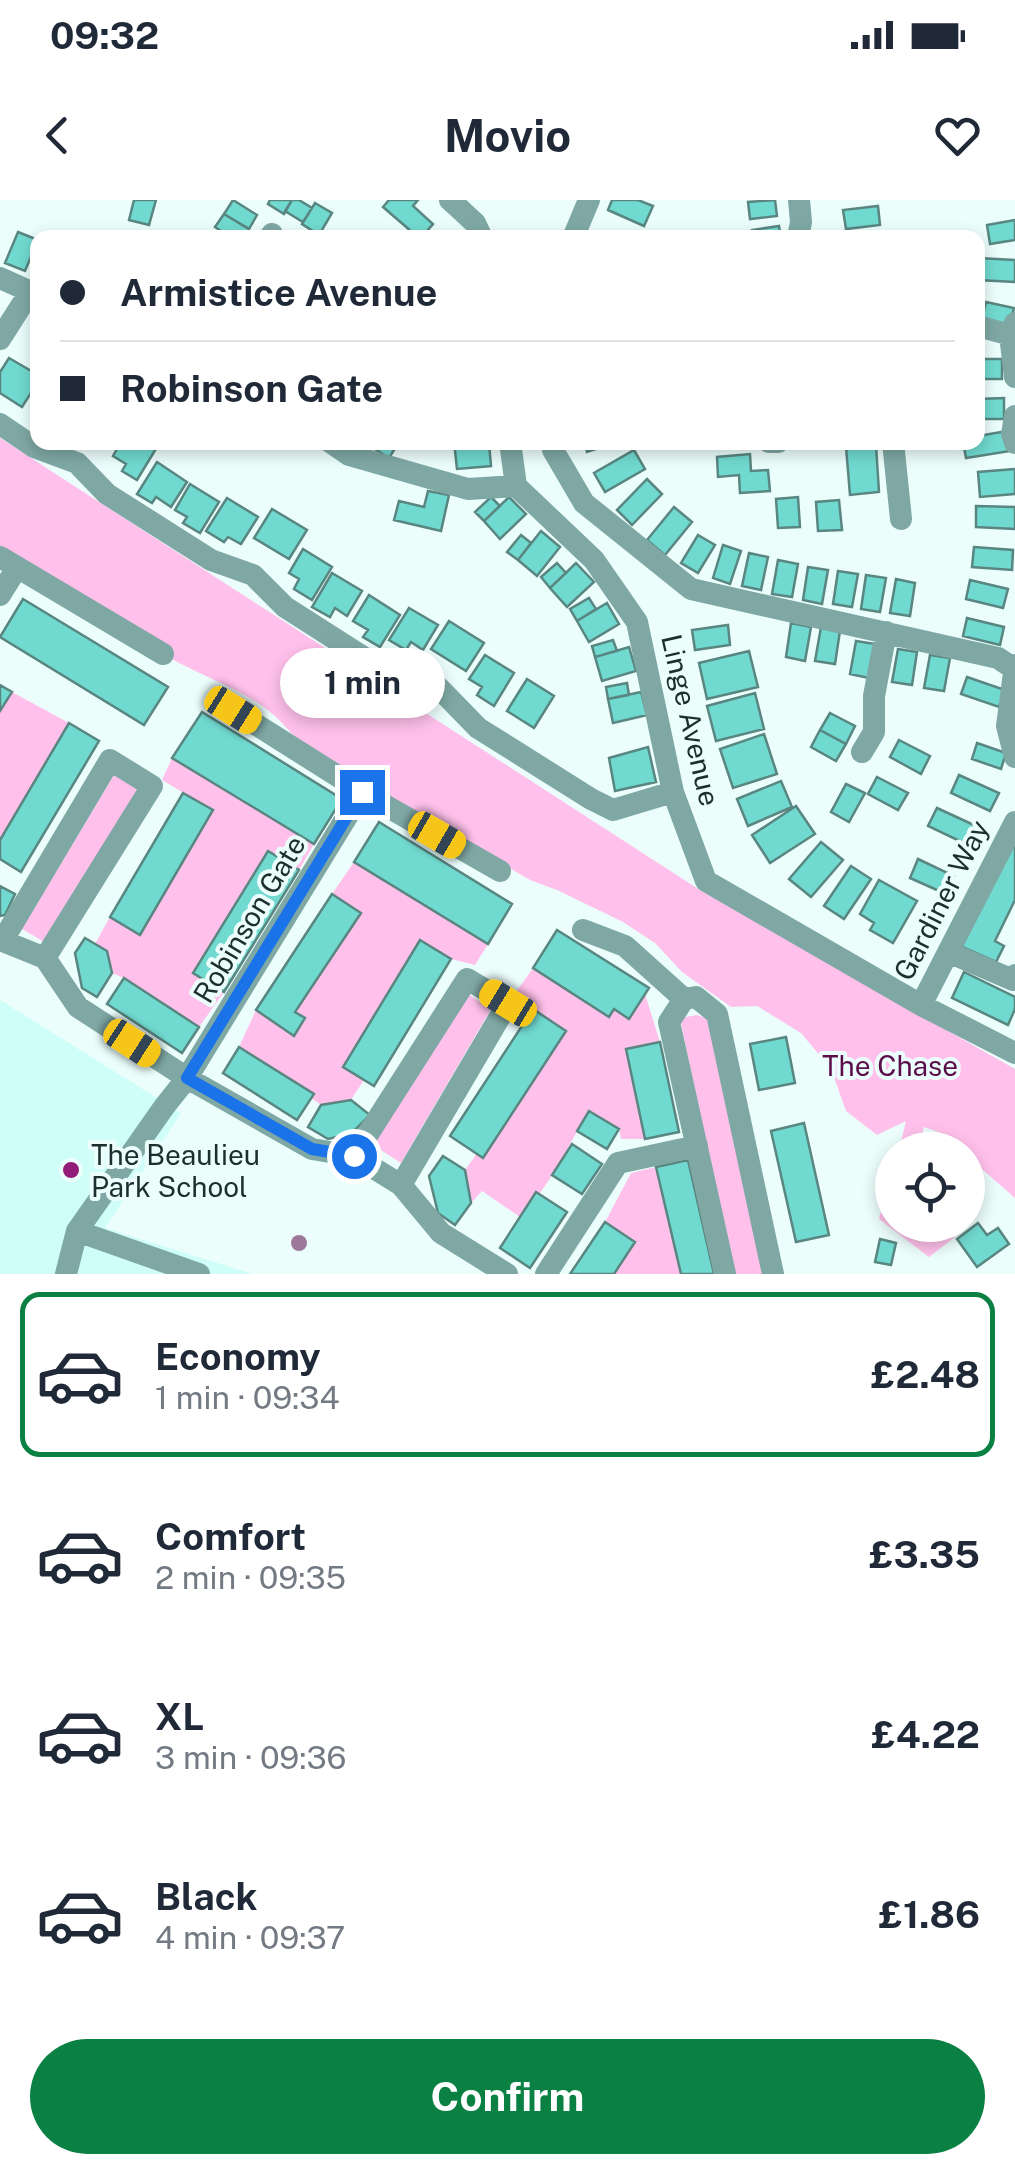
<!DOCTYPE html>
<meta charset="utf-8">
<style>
:root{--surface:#fff;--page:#f6f6f7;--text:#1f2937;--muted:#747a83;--line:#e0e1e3;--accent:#0b8043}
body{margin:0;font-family:"Public Sans",sans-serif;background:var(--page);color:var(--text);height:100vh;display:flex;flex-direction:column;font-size:38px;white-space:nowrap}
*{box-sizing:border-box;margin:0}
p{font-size:32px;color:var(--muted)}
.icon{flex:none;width:55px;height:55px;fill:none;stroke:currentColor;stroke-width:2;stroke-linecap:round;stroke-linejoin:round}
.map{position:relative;height:1074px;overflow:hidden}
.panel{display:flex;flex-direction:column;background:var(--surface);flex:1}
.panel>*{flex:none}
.hud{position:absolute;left:30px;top:30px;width:955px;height:220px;border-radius:20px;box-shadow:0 5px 15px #0003;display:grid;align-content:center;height:220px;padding:0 30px;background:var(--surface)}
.controls{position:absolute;left:875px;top:932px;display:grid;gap:20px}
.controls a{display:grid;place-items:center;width:110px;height:110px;border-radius:50%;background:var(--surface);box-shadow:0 5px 15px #0003;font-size:50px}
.end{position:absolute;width:45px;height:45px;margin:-22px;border:12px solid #1a73e8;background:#fff;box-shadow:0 0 0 5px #fff}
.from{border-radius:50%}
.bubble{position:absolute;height:70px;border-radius:35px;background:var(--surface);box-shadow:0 5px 15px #0003;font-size:32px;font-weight:700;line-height:70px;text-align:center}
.car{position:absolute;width:30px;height:60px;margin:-30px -15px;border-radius:12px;box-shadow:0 0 8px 2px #0007;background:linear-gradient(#f5c518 24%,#345 0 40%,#f5c518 0 76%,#345 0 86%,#f5c518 0)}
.hud b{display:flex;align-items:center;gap:35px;height:95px;font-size:38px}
.hud b+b{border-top:2px solid var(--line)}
.hud i{width:25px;height:25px;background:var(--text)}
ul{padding:18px 0 0;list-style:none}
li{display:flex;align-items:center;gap:30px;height:165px;margin:0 20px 15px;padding:0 10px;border:5px solid transparent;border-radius:20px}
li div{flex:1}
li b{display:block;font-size:38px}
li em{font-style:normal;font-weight:700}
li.selected{border-color:var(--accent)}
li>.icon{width:90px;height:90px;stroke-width:1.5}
.cta{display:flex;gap:20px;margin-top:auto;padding:20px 30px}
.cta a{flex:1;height:115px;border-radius:60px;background:var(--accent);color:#fff;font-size:40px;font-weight:700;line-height:115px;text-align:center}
.status{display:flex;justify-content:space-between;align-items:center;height:70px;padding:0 50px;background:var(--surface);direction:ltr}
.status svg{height:28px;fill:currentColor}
header{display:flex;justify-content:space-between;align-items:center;height:130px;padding:0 30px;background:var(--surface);font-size:45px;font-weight:700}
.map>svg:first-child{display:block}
</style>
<div class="status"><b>09:32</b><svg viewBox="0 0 49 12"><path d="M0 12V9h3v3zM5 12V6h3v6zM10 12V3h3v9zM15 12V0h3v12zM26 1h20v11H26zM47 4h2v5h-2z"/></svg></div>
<header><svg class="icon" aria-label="back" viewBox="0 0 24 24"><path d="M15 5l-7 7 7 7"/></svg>Movio<svg class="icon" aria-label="heart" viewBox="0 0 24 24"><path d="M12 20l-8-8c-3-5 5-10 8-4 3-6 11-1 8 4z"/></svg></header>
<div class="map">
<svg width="1015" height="1074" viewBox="0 0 1015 1074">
<rect width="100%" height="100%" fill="#ecfefc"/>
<path fill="#cffdf8" d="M 0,800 L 181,913 L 105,1028 L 253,1074 L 0,1074 Z"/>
<path fill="#ffc1eb" d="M 0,238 L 703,692 L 1015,869 L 1015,998 L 968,957 L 968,950 L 960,950 L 941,933 L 924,927 L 918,950 L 899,950 L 906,921 L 877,935 L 846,911 L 831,869 L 801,833 L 757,806 L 731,807 L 682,772 L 655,743 L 623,722 L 557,690 L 530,680 L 303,548 C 295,538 286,526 276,517 C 246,490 205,478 170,458 L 0,353 Z
M 12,492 L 69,523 L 0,640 L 0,511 Z
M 172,558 L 314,644 L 299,670 L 268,651 L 193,772 L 224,792 L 199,827 L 124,778 L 112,773 L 107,751 L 95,744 L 110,717 L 139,734 L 212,610 L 162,580 Z
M 114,575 L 139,590 L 46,743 L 22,729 Z
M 354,662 L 488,744 L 475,765 L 451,759 L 420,741 L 343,866 L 364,880 L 351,900 L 321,905 L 311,898 L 313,894 L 239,847 L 256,810 L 294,835 L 305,819 L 295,812 L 360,713 L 332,694 Z
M 533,768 L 608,816 L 614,809 L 629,819 L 645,794 L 660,842 L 626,850 L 645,939 L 621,939 L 619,929 L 588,912 C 567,948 550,986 520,1017 L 482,991 L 471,1003 L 465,970 L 566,831 L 514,795 Z
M 468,794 L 491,809 L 401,963 L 373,945 Z
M 697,815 L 708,819 L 767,1074 L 732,1074 L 680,818 Z
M 656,967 L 681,1074 L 614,1074 L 635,1042 L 605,1022 L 631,973 Z
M 892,971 L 892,1025 L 940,1025 L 955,1037 L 929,1057 L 879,1019 Z"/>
<path fill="#71dad0" stroke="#598681" stroke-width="2.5" d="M 134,0 L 156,0 L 149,25 L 129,20 Z
M 233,0 L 257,15 L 249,29 L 224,14 Z
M 270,0 L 292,0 L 284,14 L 268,4 Z
M 292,0 L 299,0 L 312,8 L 303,22 L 285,11 Z
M 389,0 L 418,0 L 413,6 L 433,24 L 421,38 L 419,38 L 383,7 Z
M 612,0 L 638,0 L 653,6 L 644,26 L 608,10 Z
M 775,0 L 777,16 L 750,19 L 748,2 Z
M 315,3 L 332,13 L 319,35 L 302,24 Z
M 878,6 L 880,25 L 846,29 L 843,10 Z
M 224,14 L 249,29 L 243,38 L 231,38 L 215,27 Z
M 1015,20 L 1015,40 L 990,44 L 987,25 Z
M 779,26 L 781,38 L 753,38 L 752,30 Z
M 18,32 L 38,40 L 25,71 L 5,63 Z
M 978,58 L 1015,60 L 1015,82 L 978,80 Z
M 986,102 L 1014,108 L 1010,125 L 982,119 Z
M 9,158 L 38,175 L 38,182 L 22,207 L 0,193 L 0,172 Z
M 978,159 L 1002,159 L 1002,179 L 978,179 Z
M 1004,198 L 1004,219 L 978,219 L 978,199 Z
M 1007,231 L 1010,251 L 966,258 L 963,242 L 978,242 L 978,236 Z
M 121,242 L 150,242 L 157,247 L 137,280 L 122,271 L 126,264 L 113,256 Z
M 379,242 L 399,242 L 389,258 L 375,249 Z
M 454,242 L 474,242 L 474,245 L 489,243 L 491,266 L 457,269 Z
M 584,242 L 617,242 L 587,252 Z
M 876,245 L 879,292 L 850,295 L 846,247 Z
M 634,250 L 645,269 L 605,292 L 594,273 Z
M 750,254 L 751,271 L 768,270 L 770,291 L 740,293 L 739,275 L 718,277 L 717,257 Z
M 157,262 L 187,282 L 171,307 L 156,297 L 152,303 L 137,294 Z
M 1015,269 L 1015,294 L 980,297 L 978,272 Z
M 647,279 L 662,294 L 632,325 L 617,310 Z
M 190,284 L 219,302 L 200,333 L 183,323 L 187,317 L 175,310 Z
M 428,291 L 449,295 L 441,331 L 394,320 L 399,301 L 424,307 Z
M 491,297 L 500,306 L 484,321 L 475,312 Z
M 509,297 L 526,314 L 500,339 L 484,321 Z
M 798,297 L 800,327 L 778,328 L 776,299 Z
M 227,298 L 258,317 L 241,344 L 228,337 L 224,342 L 206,331 Z
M 839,300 L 842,330 L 818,331 L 816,302 Z
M 976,306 L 1015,307 L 1015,329 L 976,327 Z
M 674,307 L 692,322 L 665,355 L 647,340 Z
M 272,309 L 307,330 L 289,359 L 254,338 Z
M 541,331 L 560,347 L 537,376 L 518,360 Z
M 521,335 L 531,343 L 518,360 L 507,352 Z
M 698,335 L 715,345 L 698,373 L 681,363 Z
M 723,345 L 741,351 L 730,384 L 713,378 Z
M 974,347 L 1013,350 L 1012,370 L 972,367 Z
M 303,349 L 332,367 L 312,400 L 294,389 L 299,379 L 289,373 Z
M 749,353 L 768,357 L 761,390 L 742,386 Z
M 778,360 L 798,364 L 792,397 L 772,394 Z
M 557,363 L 566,373 L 550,388 L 541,377 Z
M 576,363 L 594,382 L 567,407 L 550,388 Z
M 808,367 L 828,370 L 822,404 L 803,400 Z
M 838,371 L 858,374 L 852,407 L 833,404 Z
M 332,373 L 362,391 L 347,416 L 335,408 L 330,417 L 312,407 Z
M 866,375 L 886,378 L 880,412 L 861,409 Z
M 896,379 L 915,383 L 910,416 L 890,413 Z
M 970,380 L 1008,389 L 1003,408 L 966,399 Z
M 369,395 L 400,415 L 380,447 L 363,437 L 368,430 L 353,421 Z
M 589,398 L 596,409 L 577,421 L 570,409 Z
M 23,399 L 168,487 L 144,525 L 0,437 Z
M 607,403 L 619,424 L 589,442 L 577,421 Z
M 409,408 L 438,425 L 423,450 L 411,442 L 406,450 L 389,440 Z
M 967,418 L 1004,427 L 1000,445 L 963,436 Z
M 449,421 L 484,443 L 466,471 L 431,449 Z
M 791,423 L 811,427 L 805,461 L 786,457 Z
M 728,425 L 730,445 L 695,450 L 692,430 Z
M 821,427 L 840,431 L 835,464 L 815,461 Z
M 613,440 L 617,451 L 595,457 L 592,446 Z
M 856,441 L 875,444 L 869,478 L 850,474 Z
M 629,447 L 636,471 L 602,481 L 595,457 Z
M 898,449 L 917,452 L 912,485 L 892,482 Z
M 749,451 L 758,487 L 707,499 L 699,463 Z
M 485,455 L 514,473 L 494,506 L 477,495 L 482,487 L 469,479 Z
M 930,455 L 950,458 L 944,491 L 924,488 Z
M 967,477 L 1005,490 L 999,507 L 961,494 Z
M 527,479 L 554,496 L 534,528 L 507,511 Z
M 627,483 L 629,495 L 608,499 L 606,487 Z
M 0,485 L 12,492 L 0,511 Z
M 641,492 L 647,515 L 613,523 L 608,499 Z
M 755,493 L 764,529 L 716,541 L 707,506 Z
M 202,512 L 342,599 L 314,644 L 172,558 Z
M 830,513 L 855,526 L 846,544 L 820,530 Z
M 69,523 L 99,541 L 21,672 L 0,659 L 0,640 Z
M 820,530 L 846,544 L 836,561 L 811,547 Z
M 764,534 L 777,574 L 733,588 L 720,549 Z
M 899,540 L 930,556 L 921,574 L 890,557 Z
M 977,543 L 1006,553 L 1001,569 L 972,559 Z
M 648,547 L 656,582 L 615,591 L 609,558 Z
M 959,575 L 999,593 L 990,611 L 951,593 Z
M 877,577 L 908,593 L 898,610 L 868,594 Z
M 781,581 L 792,607 L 748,626 L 737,599 Z
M 846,584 L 865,593 L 849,622 L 831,612 Z
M 183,593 L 213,610 L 140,735 L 110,717 Z
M 796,606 L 815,634 L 770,663 L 752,635 Z
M 937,608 L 976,626 L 968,645 L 928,626 Z
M 379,622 L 512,704 L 488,744 L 354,662 Z
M 1015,638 L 1015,700 L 995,741 L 1004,746 L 996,762 L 960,746 Z
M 821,642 L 843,660 L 811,697 L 789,679 Z
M 268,651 L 299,670 L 224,792 L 193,773 Z
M 918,659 L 954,676 L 946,694 L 910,678 Z
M 851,666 L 871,679 L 844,719 L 824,706 Z
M 879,680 L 917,701 L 893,743 L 870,730 L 874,723 L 860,714 Z
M 0,686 L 15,694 L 5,715 L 0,716 Z
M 332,694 L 361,713 L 295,812 L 305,818 L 294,836 L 256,810 Z
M 557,730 L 649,788 L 629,819 L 614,809 L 609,817 L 533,768 Z
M 85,738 L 107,751 L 112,773 L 97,797 L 82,788 L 75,753 Z
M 420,740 L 451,759 L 374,886 L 343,867 Z
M 964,772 L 1015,797 L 1015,809 L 1008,825 L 952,798 Z
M 124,778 L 199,827 L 182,853 L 107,804 Z
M 533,809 L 566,831 L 483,958 L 450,936 Z
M 786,837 L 795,883 L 759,890 L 750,844 Z
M 660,842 L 679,932 L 645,939 L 626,849 Z
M 239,847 L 314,894 L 297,920 L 223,873 Z
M 351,900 L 370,915 L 351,934 L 328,939 L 308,927 L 321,905 Z
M 589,911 L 619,929 L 607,949 L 577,931 Z
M 804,923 L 829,1035 L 796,1042 L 771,931 Z
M 572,944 L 602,964 L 582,994 L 552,975 Z
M 443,956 L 465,970 L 471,1003 L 455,1025 L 438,1013 L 429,976 Z
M 688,960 L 714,1074 L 681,1074 L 656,967 Z
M 536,992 L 567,1012 L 530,1068 L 500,1048 Z
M 605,1022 L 635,1042 L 614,1074 L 570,1074 Z
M 978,1023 L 987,1035 L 998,1028 L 1009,1044 L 977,1067 L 957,1039 Z
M 880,1039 L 896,1043 L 891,1065 L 875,1062 Z"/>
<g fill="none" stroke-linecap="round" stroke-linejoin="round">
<path stroke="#7fa8a4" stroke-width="22" d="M 450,0 L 475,23 L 482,38
M 269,38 L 272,34
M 573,38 L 589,0
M 798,38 L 801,22 L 799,0
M 0,78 L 38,95
M 1015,123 L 1010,135 L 1015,177
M 978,126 L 1010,135
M 0,139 L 30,92
M 1015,216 L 1012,234 L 1015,243
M 0,224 L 34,247 L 77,263 L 107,294 L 211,360 L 253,375 L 285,407 L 382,469 L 439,488 L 478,528 L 591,599 L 613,610 L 673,592
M 330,242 L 349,255 L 468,289 L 516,286
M 510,242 L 516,286 L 594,360 L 637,422 L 673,592 L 706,681 L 921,805 L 1015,853
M 552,242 L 553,250 L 584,303 L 691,389 L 998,458 L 1013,468
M 769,242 L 778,242
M 893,242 L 901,319
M 0,357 L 163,454
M 0,395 L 17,368
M 1015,465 L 1007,526 L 1015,557
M 233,510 L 374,599 L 500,671
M 862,552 L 874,532 L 874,496 L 886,432
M 583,730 L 625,746 L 684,799
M 0,740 L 45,758 L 78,807 L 187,878 L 312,949 L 354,956 L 401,985 L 441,1033 L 507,1074
M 3,740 L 110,560 L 152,586 L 45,758
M 948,752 L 1013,780 L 1015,775
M 921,805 L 1015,622
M 354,956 L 467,779 L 508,803 L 401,985
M 77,1031 L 199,1074
M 66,1074 L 77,1031 L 164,907 L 187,878 L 362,592
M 546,1074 L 618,963 L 697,946
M 725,1074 L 669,822 L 684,799 L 696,797 L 717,814 L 773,1074"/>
</g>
<circle fill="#9c799a" cx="299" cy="1043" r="8"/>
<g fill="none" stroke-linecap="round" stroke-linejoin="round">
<path stroke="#1a73e8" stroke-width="12" d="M 354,956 L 312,949 L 187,878 L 362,592"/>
</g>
<circle fill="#931c79" stroke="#ecfefc" stroke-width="4" cx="71" cy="970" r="10"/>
<g text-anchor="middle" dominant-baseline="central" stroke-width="8" stroke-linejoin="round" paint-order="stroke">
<g font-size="28" fill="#1c2e2d" stroke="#ecfefc">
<text transform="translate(691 520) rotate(77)">Linge Avenue</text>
<text transform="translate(941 700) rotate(-63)">Gardiner Way</text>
<text transform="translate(249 719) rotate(-59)">Robinson Gate</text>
</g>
<g font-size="28" fill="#5b0d4a" stroke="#ecfefc">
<text x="890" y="865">The Chase</text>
</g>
<g font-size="28" fill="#1c2e2d" stroke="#ecfefc" text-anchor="start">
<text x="91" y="954">The Beaulieu<tspan x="91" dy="32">Park School</tspan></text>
</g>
</g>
</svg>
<div class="controls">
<a><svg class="icon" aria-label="locate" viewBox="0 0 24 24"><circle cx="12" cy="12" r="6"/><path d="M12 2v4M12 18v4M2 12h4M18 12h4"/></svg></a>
</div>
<i class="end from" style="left:354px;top:956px"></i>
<i class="end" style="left:362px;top:592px"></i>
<div class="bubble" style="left:280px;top:448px;width:165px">1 min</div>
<i class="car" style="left:233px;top:510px;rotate:122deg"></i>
<i class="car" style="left:437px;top:635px;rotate:120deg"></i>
<i class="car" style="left:508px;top:803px;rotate:301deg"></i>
<i class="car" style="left:132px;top:843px;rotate:123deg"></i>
<div class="hud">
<b><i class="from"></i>Armistice Avenue</b>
<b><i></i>Robinson Gate</b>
</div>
</div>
<section class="panel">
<ul>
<li class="selected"><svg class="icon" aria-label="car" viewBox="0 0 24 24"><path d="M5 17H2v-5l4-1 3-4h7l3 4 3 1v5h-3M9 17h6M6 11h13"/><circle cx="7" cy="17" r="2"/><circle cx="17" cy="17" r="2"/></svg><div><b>Economy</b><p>1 min · 09:34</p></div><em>£2.48</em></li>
<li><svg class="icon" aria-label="car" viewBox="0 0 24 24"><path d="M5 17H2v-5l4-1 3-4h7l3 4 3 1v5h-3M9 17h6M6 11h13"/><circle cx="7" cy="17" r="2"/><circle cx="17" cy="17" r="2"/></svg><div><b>Comfort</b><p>2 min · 09:35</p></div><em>£3.35</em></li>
<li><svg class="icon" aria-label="car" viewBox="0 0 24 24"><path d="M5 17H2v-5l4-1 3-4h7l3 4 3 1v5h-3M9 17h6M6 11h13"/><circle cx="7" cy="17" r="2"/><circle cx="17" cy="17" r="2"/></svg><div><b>XL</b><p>3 min · 09:36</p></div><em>£4.22</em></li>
<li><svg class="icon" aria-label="car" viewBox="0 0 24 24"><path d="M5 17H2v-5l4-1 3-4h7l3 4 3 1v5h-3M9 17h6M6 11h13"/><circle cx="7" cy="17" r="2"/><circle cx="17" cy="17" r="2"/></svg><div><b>Black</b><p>4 min · 09:37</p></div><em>£1.86</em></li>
</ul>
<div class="cta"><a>Confirm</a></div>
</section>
